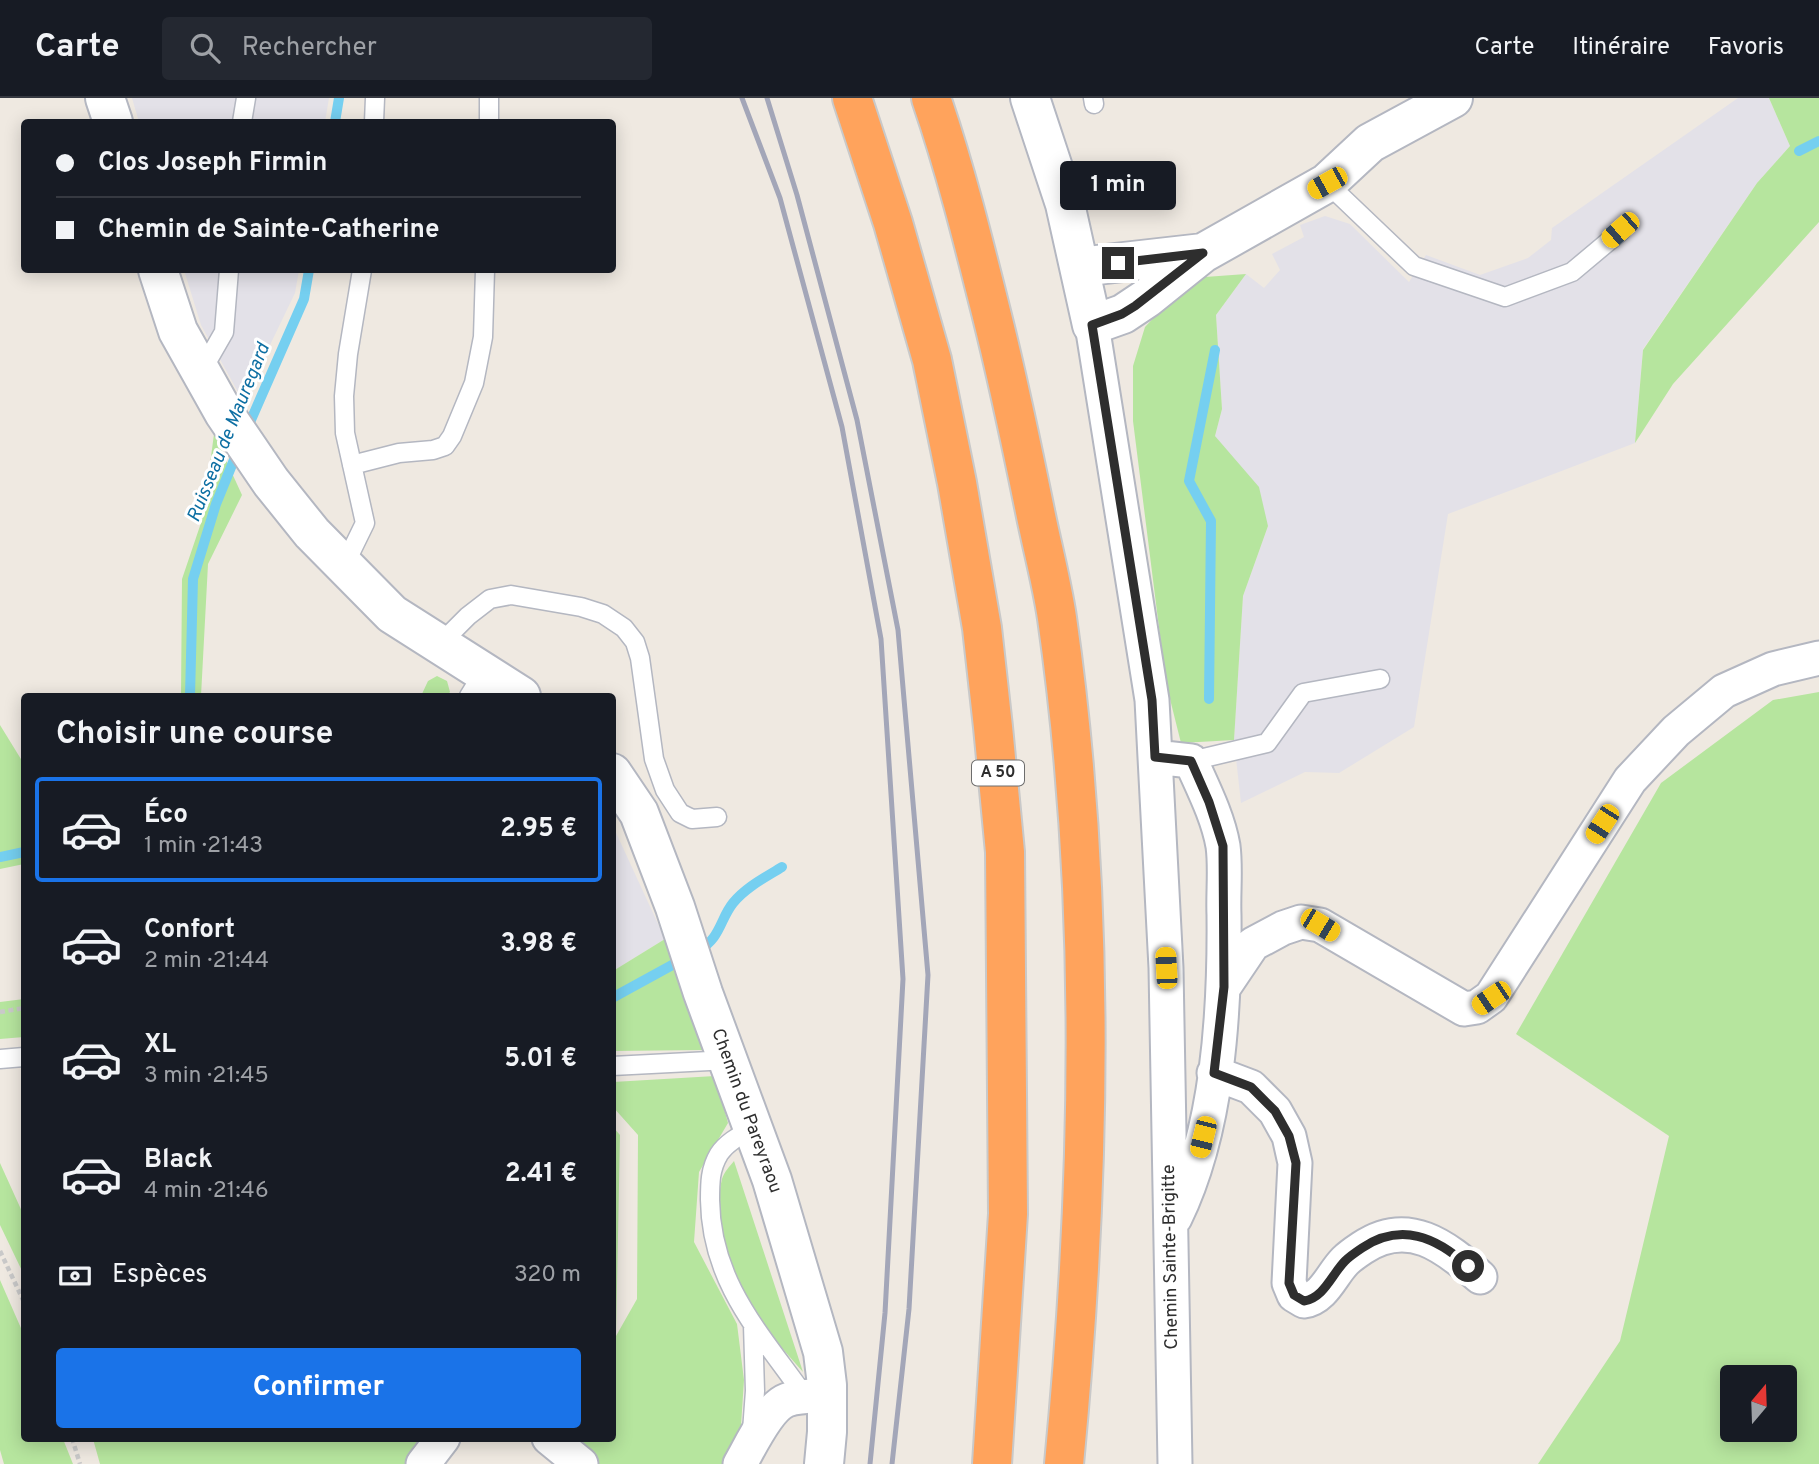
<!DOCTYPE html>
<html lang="fr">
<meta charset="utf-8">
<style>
:root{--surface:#171b24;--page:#242831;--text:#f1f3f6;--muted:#9ea1a6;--line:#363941;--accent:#1a73e8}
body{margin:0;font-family:Overpass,sans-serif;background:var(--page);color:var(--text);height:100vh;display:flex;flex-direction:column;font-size:26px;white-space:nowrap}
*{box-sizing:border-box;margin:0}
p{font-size:23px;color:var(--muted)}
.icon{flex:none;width:38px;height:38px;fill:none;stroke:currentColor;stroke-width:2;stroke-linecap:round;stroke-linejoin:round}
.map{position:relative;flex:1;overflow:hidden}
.side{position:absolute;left:21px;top:595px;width:595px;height:749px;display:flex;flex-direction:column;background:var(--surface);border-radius:7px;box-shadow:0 4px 18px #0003}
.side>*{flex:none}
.hud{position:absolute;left:21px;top:21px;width:595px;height:154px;border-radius:7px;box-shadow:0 4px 18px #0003;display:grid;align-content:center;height:154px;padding:0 35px;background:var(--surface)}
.needle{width:46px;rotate:19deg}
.fabs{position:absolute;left:1720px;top:1267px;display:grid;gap:14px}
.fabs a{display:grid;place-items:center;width:77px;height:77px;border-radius:7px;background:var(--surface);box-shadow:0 4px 18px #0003;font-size:35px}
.end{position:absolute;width:32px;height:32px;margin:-16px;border:9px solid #2e2e2e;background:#fff;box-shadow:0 0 0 4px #fff}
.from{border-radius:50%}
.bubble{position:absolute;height:49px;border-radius:7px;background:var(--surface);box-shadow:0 4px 18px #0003;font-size:23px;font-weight:700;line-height:49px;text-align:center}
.car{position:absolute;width:21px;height:42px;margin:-21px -10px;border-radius:9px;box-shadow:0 0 5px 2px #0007;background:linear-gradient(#f5c518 24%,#345 0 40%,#f5c518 0 76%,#345 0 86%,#f5c518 0)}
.hud b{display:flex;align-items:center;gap:24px;height:66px;font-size:26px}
.hud b+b{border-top:2px solid var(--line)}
.hud i{width:18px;height:18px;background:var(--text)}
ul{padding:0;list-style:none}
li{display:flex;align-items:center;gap:21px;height:105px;margin:0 14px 10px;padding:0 21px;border:4px solid transparent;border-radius:7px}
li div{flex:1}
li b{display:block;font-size:26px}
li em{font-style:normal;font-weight:700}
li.active{border-color:var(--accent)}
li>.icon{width:63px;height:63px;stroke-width:1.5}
h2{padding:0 35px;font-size:32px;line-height:84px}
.pay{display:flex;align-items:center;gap:18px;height:77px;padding:0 35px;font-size:26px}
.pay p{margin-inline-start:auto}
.cta{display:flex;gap:14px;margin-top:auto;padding:14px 35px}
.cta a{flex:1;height:80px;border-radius:7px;background:var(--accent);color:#fff;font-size:28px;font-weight:700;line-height:80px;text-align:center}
header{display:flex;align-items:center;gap:42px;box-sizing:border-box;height:98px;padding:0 35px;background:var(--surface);border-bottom:2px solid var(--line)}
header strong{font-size:33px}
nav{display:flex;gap:38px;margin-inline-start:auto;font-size:24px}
.search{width:490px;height:63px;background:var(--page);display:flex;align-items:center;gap:18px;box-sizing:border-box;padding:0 24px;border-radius:7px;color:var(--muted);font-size:26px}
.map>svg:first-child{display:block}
</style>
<header>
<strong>Carte</strong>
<div class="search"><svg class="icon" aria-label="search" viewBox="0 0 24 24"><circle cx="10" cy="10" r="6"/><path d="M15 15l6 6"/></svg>Rechercher</div>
<nav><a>Carte</a><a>Itinéraire</a><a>Favoris</a></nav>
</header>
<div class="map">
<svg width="1819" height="1366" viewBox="0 0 1819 1366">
<rect width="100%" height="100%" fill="#efe9e1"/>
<path fill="#e3e1e8" d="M 132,0 L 329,0 L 325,24 L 139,24 Z
M 1738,0 L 1769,0 L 1790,48 L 1757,85 L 1643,251 L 1635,345 L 1448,416 L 1414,629 L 1339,675 L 1305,674 L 1241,705 L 1234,642 L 1243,498 L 1268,428 L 1215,338 L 1222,311 L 1216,217 L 1246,176 L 1264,190 L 1280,172 L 1272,156 L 1304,139 L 1300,127 L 1325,118 L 1350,126 L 1409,184 L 1426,157 L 1480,177 L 1528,160 L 1551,142 L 1552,130 Z
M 184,172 L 299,172 L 295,195 L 243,303 L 201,227 Z
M 612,726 L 665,841 L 613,873 L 612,873 Z"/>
<path fill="#b6e59e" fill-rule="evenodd" d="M 1769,0 L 1819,0 L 1819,124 L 1673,286 L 1635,345 L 1643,252 L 1757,85 L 1790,48 Z
M 1246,176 L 1216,217 L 1222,311 L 1215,338 L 1259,389 L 1268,428 L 1243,498 L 1234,642 L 1181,645 L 1166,585 L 1133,323 L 1133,268 L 1145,229 L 1174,198 L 1205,179 Z
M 214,336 L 242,397 L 208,466 L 201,598 L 181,598 L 182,481 L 203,419 Z
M 437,578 L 447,583 L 450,594 L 447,598 L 421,598 L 428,583 Z
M 1819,594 L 1819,1366 L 1538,1366 L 1620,1243 L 1669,1038 L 1516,936 L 1661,685 L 1773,602 ZM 1732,1279 L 1785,1279 L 1785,1332 L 1732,1332 Z
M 0,627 L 24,666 L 24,766 L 0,771 Z
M 665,841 L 703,952 L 613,953 L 613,873 Z
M 24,901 L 24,939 L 0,941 L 0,904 Z
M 715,978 L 728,1025 L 699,1074 L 694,1144 L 737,1226 L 744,1282 L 740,1343 L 727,1366 L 593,1366 L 560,1341 L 612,1340 L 613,1029 L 620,1037 L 616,1238 L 637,1201 L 638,1037 L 613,1009 L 613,984 Z
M 734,1063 L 803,1274 C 785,1254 767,1234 752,1211 C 730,1178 712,1119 722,1081 C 724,1074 730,1068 734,1063 Z
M 0,1065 L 24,1118 L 24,1177 L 0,1127 Z
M 0,1182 L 24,1237 L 24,1340 L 63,1341 L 73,1366 L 4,1366 L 0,1352 Z
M 93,1341 L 434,1341 L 412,1366 L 100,1366 Z"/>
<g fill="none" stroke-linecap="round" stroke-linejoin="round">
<path stroke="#75cff0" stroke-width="10" d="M 335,24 L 339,0
M 1799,53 L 1819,43
M 247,331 L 304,201 L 309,172
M 190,598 L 193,481 L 216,406 L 238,352
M 1209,601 L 1211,423 L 1189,383 L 1215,252
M 0,759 L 24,754
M 698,853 C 721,840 720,821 733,805 C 746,789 766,779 782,769
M 612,900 L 685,860"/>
<g stroke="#b4b7c1" stroke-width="21">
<path id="service" d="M 1093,0 L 1094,6
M 242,24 L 246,0
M 374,24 L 375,0
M 489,24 L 489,0
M 1327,85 L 1414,168 L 1505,199 L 1572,174 L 1621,133
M 201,274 L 224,234 L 229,172
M 352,367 L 399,355 L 433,352 L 445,348 L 452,338 L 474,285 L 483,239 L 485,172
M 344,468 L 365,425 L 345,335 L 344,298 L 348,256 L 362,172
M 440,546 L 468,518 L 490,501 L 511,497 L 581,509 L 603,516 L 624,530 L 635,544 L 640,560 L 654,661 L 665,692 L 680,715 L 692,721 L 717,719
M 469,598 L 484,574
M 1191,663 L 1267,645 L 1303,595 L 1380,581
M 0,961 L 24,959
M 612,968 L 729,962
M 753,1030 C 741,1037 727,1044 719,1056 C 710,1071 710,1085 710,1102 C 711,1185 761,1236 806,1300
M 752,1333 L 755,1293 L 753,1227"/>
</g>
<g stroke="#b4b7c1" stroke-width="37">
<path id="minor" d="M 1092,227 L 1152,602 L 1166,870 L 1175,1366
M 1155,659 L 1191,663 C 1203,690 1218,719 1223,748 C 1226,770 1223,795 1224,817 C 1225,915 1218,1032 1175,1120
M 1224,889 L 1253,846 L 1283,830 L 1301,824 L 1320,827 L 1464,911 L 1477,909 L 1491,899 L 1630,682 L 1676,633 L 1724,593 L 1773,571 L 1819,560
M 1214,975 L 1251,989 L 1275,1013 L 1289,1038 L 1295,1065 L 1289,1185 L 1294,1197 L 1304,1203 C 1324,1200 1332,1176 1345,1163 C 1350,1158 1356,1154 1362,1150 C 1408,1119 1445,1148 1480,1179
M 549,1340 L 581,1366
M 423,1366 L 443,1340
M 740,1366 C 750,1349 768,1309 787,1302 C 798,1298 814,1298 826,1297"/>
</g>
<g stroke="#b4b7c1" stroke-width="42">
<path id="tertiary" d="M 105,0 L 113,24
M 1030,0 L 1065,106 L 1092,227 L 1123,216 L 1147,200 L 1203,155 L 1097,167 L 1082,173
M 1203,155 L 1327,85 L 1370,45 L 1453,0
M 158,172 L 178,233 L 224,315 L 271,384 L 312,435 L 392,516 L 521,598
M 612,675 L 639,715 L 675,809 L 703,895 L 772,1082 L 823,1254 L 827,1287 L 827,1334 L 824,1366"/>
</g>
<g stroke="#c9c9c9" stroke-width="42">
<path id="motorway" d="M 852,0 L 893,125 L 932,262 L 957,385 L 982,530 L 993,629 L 1005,754 L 1008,1116 L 992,1366
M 931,0 C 955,70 973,142 991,214 C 1008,282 1022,349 1036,418 C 1043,452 1052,486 1057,520 C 1097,800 1091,1085 1064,1366"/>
</g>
<path stroke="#c9c9c9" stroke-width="4.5" stroke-dasharray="5 3.5" stroke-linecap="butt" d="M 0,914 L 24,910
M 0,1153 L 24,1204
M 72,1340 L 80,1366"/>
<use href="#service" stroke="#fff" stroke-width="18"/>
<use href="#minor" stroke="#fff" stroke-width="33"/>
<use href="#tertiary" stroke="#fff" stroke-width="38"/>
<use href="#motorway" stroke="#ffa35c" stroke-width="38"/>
<path stroke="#a3a6b8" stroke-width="5" d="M 742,0 L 780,100 L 842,329 L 881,541 L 903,881 L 885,1215 L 870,1366
M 767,0 L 797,97 L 857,322 L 898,532 L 928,877 L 909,1211 L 892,1366"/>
</g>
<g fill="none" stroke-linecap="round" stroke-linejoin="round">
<path stroke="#2e2e2e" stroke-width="9" d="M 1118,165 L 1203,155 L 1135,208 L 1122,216 L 1092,227 L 1152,602 L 1155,659 L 1191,663 L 1209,704 L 1223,748 L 1224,889 L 1214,975 L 1251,989 L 1275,1013 L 1289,1038 L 1296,1065 L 1289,1185 L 1294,1197 L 1304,1203 C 1324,1200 1332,1176 1345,1163 C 1350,1158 1356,1154 1362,1150 C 1401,1124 1436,1139 1468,1168"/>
</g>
<g text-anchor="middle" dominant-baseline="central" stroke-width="6" stroke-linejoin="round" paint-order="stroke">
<rect fill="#fff" stroke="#6d6d6d" stroke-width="2" x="972" y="662.5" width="52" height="25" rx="5"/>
<g font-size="16" font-weight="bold" fill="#2e2e2e">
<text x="998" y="675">A 50</text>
</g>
<g font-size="18" fill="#2e2e2e" stroke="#fff">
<text transform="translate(746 1013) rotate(70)">Chemin du Pareyraou</text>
<text transform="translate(1171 1159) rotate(-91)">Chemin Sainte-Brigitte</text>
</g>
<g font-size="19" font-style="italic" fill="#0d6fa3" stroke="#fff">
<text transform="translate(229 335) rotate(-68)">Ruisseau de Mauregard</text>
</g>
</g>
</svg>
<div class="fabs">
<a><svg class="needle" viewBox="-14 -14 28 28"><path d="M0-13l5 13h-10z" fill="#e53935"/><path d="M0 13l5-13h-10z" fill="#9ea1a6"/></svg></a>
</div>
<i class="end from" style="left:1468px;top:1168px"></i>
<i class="end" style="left:1118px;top:165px"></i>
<div class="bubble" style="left:1060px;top:63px;width:116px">1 min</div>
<i class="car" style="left:1327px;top:85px;rotate:241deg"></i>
<i class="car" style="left:1620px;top:132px;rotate:229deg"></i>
<i class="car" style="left:1602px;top:726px;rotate:213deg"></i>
<i class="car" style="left:1320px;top:827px;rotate:121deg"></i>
<i class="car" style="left:1166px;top:870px;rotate:357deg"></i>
<i class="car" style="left:1491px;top:900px;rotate:236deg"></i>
<i class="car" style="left:1203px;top:1039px;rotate:194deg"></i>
<div class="hud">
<b><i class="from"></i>Clos Joseph Firmin</b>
<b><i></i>Chemin de Sainte-Catherine</b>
</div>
<section class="side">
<h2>Choisir une course</h2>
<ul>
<li class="active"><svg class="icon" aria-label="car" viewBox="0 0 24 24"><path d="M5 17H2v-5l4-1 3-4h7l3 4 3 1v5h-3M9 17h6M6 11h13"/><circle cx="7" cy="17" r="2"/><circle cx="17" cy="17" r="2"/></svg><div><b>Éco</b><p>1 min · 21:43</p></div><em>2.95 €</em></li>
<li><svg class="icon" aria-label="car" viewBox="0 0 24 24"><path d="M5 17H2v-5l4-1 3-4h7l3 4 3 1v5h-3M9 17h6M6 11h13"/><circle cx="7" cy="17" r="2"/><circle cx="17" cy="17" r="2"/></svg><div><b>Confort</b><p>2 min · 21:44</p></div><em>3.98 €</em></li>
<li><svg class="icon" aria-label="car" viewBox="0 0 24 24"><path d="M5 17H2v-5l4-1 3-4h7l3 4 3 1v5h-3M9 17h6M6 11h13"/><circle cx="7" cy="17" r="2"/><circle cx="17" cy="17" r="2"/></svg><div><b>XL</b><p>3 min · 21:45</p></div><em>5.01 €</em></li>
<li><svg class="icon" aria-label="car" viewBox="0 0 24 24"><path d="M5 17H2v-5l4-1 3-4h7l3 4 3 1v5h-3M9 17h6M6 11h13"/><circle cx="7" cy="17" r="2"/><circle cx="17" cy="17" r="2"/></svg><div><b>Black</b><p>4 min · 21:46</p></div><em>2.41 €</em></li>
</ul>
<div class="pay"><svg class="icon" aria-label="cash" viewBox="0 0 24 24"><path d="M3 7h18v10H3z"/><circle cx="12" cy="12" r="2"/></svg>Espèces<p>320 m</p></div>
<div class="cta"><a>Confirmer</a></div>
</section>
</div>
